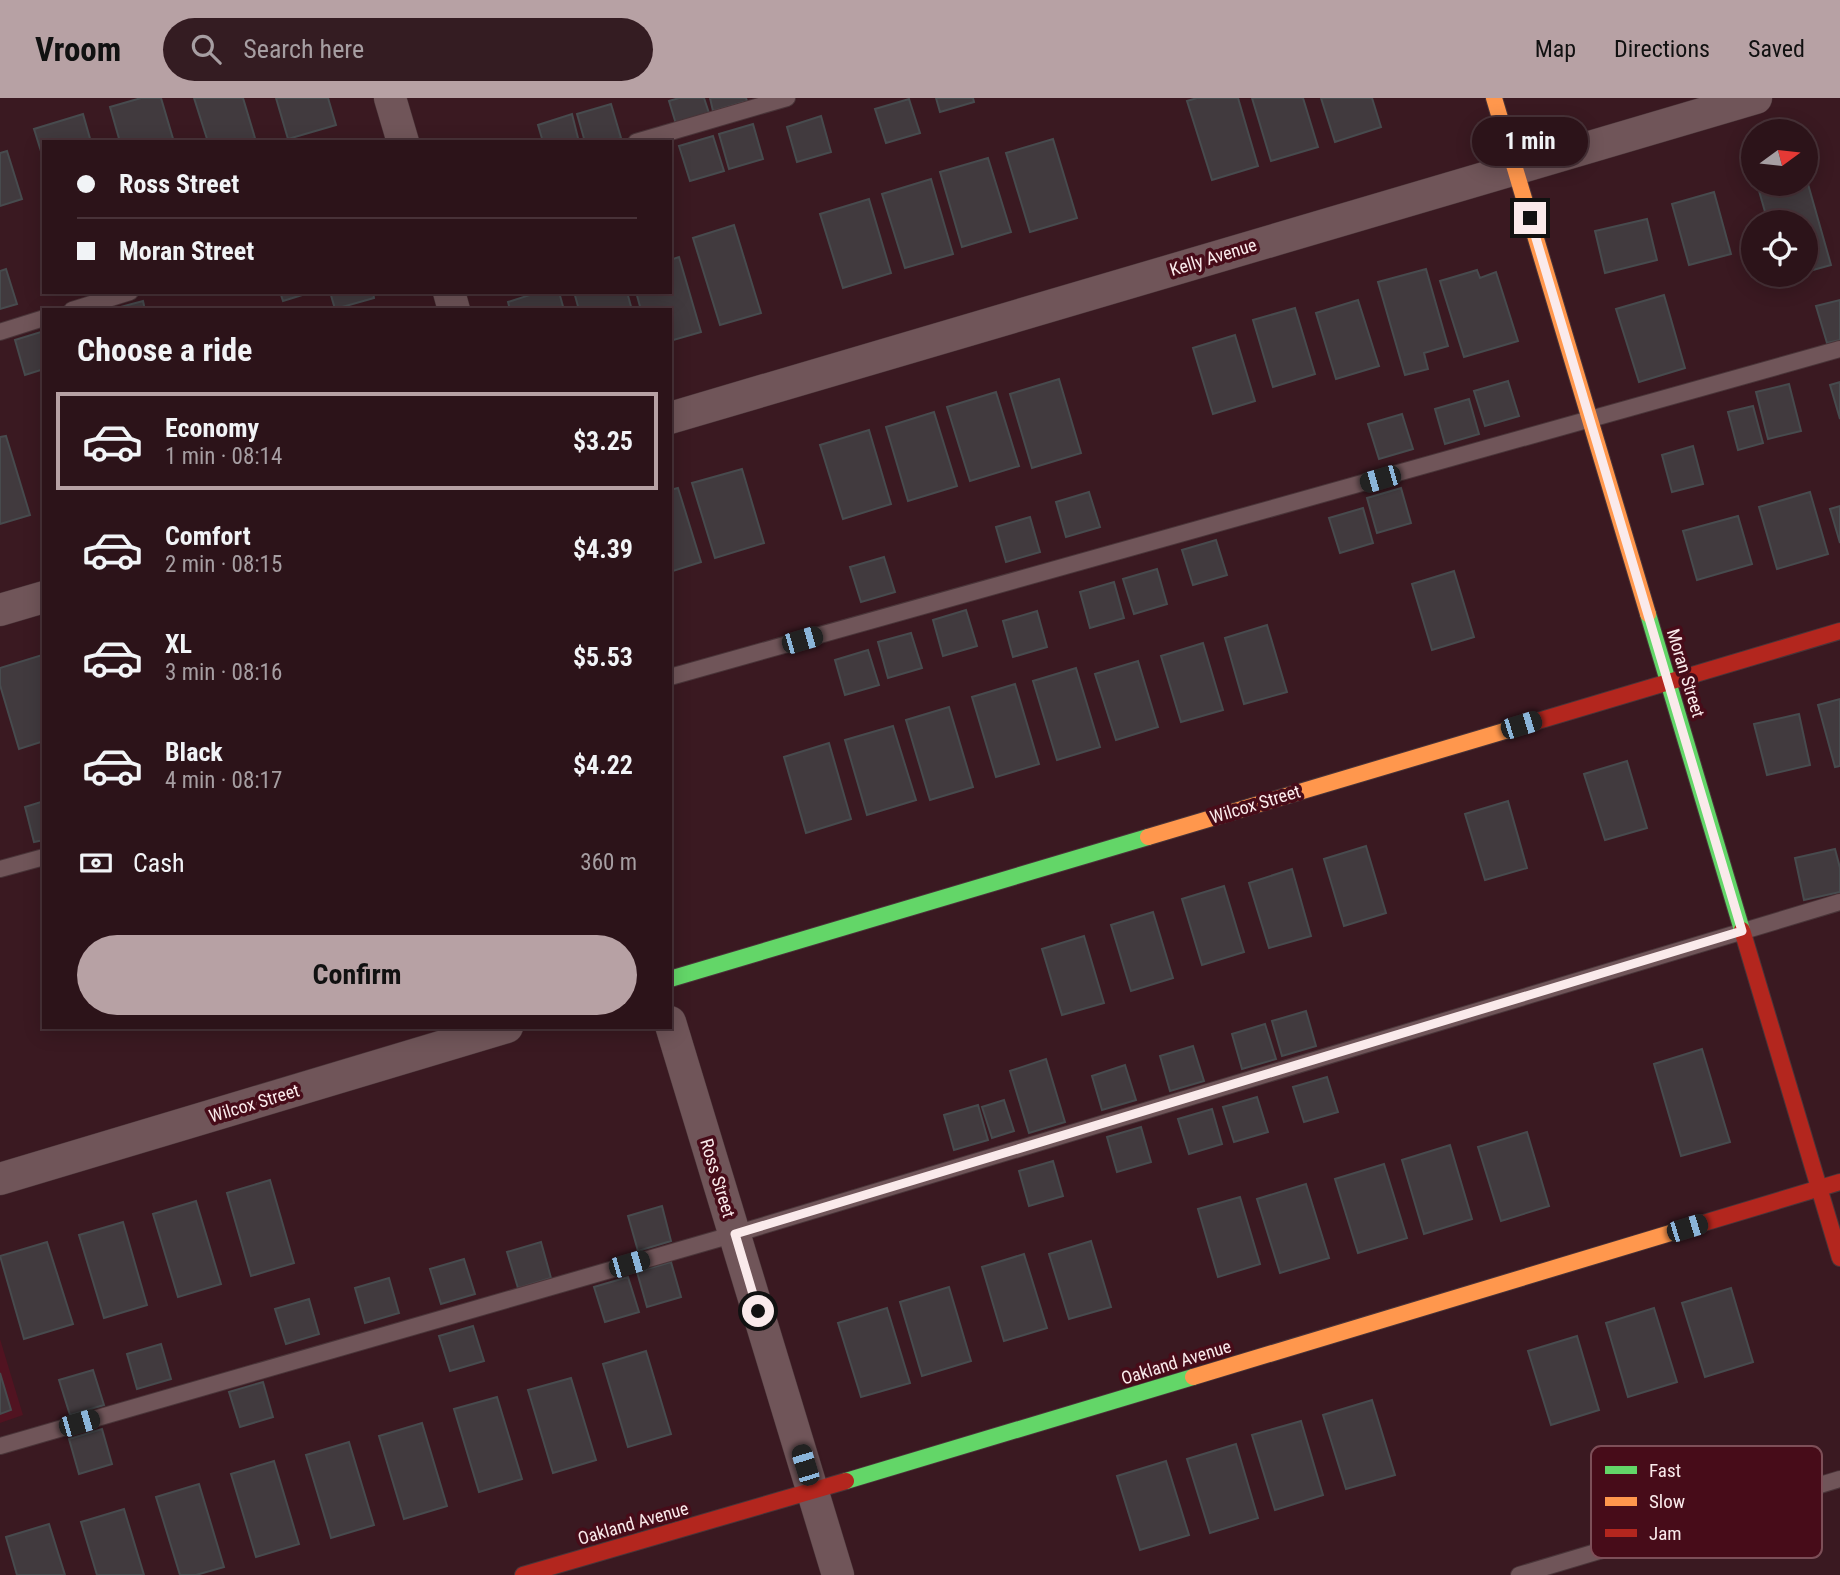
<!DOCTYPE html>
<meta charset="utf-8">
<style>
:root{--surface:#2c1319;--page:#341c22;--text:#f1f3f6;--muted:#a69ea2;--line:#483238;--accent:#b7a1a4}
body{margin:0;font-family:"Roboto Condensed",sans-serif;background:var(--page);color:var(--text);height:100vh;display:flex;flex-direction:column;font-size:26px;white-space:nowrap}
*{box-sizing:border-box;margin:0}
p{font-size:23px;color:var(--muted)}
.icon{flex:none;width:38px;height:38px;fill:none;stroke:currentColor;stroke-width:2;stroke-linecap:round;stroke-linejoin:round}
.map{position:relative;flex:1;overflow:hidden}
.panel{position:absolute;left:42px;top:210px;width:630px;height:721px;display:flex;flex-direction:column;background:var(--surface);border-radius:0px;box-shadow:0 4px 18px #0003,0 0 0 2px var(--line)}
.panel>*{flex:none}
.banner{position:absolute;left:42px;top:42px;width:630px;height:154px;border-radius:0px;box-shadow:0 4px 18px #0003,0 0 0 2px var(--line);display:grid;align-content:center;height:154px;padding:0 35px;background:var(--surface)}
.needle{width:46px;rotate:75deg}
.controls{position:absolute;left:1741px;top:21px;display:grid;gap:14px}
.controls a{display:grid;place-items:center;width:77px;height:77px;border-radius:50%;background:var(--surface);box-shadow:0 4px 18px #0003,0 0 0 2px var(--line);font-size:35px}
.end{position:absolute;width:32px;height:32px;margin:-16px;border:9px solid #faeaeb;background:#111;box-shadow:0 0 0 4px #111}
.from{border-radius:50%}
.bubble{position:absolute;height:49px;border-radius:24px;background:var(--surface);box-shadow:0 4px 18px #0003,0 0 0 2px var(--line);font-size:23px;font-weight:700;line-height:49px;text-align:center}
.car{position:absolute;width:21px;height:42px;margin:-21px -10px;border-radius:9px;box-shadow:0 0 5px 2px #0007;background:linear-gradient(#222 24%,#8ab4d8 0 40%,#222 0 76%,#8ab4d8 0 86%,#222 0)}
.banner b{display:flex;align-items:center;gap:24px;height:66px;font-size:26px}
.banner b+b{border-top:2px solid var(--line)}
.banner i{width:18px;height:18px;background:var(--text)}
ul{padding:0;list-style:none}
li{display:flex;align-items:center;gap:21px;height:98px;margin:0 14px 10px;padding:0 21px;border:4px solid transparent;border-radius:0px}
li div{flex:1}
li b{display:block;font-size:26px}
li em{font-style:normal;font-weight:700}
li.selected{border-color:var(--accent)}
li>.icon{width:63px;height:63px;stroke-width:1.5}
h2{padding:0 35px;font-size:32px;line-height:84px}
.pay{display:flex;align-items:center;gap:18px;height:77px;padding:0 35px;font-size:26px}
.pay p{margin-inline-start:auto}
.cta{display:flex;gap:14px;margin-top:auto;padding:14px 35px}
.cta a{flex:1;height:80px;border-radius:42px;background:var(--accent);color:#111;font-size:28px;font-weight:700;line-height:80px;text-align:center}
header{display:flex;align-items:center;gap:42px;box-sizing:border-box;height:98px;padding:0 35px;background:var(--accent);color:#111}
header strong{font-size:33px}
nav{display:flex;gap:38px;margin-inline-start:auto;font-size:24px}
.search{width:490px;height:63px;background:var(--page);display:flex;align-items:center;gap:18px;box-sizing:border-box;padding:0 24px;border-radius:38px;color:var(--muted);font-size:26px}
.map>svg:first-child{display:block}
</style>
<header>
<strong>Vroom</strong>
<div class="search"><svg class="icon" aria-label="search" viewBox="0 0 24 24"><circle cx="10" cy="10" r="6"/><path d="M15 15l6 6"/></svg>Search here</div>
<nav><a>Map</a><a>Directions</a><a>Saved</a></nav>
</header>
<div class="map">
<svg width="1840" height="1477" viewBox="0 0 1840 1477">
<rect width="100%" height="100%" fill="#3a1921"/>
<path fill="#511321" d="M 0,1241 L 23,1317 L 0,1325 Z"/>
<path fill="#413a3e" stroke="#474b4e" stroke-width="2" d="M 141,0 L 161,0 L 174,44 L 120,44 L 110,9 Z
M 194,0 L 243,0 L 255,40 L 242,44 L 208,44 Z
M 276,0 L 328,0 L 336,27 L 288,41 Z
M 679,0 L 704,0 L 709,15 L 676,26 L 669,3 Z
M 710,0 L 746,0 L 747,3 L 713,13 Z
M 936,0 L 973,0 L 974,4 L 940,14 Z
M 1197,0 L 1238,0 L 1258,68 L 1212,82 L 1187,3 Z
M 1252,0 L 1303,0 L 1318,49 L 1271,63 Z
M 1321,0 L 1372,0 L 1381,29 L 1335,44 Z
M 909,1 L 920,35 L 886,45 L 875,11 Z
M 611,6 L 621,40 L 610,44 L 585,44 L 577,16 Z
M 83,16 L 91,44 L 44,44 L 44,63 L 34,31 Z
M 572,16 L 579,44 L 543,44 L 538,27 Z
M 821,18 L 831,54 L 797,64 L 787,29 Z
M 753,26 L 763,61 L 729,71 L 719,36 Z
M 713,38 L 724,73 L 690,83 L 679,48 Z
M 1053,41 L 1077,120 L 1030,134 L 1006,55 Z
M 7,53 L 22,101 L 0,108 L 0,55 Z
M 988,60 L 1011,134 L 962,149 L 940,74 Z
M 1806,79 L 1831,167 L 1806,174 L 1806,124 L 1768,124 L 1757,86 L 1806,86 Z
M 931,81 L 953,156 L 905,170 L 882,96 Z
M 1714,94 L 1731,156 L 1689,167 L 1672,106 Z
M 869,101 L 891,175 L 843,190 L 820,116 Z
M 1647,121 L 1657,162 L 1605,175 L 1595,133 Z
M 734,127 L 761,215 L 720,227 L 693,140 Z
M 679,159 L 701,234 L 670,243 L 670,212 L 641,212 L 636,194 L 670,194 L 670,162 Z
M 6,171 L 17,206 L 0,211 L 0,173 Z
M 1426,171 L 1448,248 L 1424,255 L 1428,271 L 1405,277 L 1378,184 Z
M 1477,172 L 1480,180 L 1496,174 L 1518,243 L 1464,259 L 1440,183 Z
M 280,194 L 312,194 L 283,203 Z
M 330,194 L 373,194 L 374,200 L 335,211 Z
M 539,194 L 559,194 L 564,212 L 510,212 L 508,204 Z
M 574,194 L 627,194 L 632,212 L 579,212 Z
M 1664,197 L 1685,270 L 1639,284 L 1616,211 Z
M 1358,202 L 1379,268 L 1336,281 L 1316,215 Z
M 1840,202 L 1840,242 L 1827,245 L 1816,208 Z
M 143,203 L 145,212 L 114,212 L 113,211 Z
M 1295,210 L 1315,276 L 1273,289 L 1253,222 Z
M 44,233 L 44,271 L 25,277 L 15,242 Z
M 1235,237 L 1255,303 L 1213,316 L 1193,250 Z
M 1059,281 L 1081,355 L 1032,370 L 1010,296 Z
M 1508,283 L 1519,318 L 1485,328 L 1474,293 Z
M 1840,284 L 1840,321 L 1830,287 Z
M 1789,286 L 1801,333 L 1768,341 L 1756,294 Z
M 996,294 L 1019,368 L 970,383 L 947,309 Z
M 1469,301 L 1479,336 L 1445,346 L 1435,311 Z
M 1753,308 L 1763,345 L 1738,352 L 1728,314 Z
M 934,314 L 957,388 L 908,403 L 886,329 Z
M 1402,316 L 1413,351 L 1379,361 L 1368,326 Z
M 869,332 L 891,406 L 843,421 L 820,347 Z
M 6,338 L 30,417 L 0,426 L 0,339 Z
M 1693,348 L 1703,386 L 1672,394 L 1662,357 Z
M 742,371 L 764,445 L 715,460 L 692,385 Z
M 678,390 L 701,464 L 670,474 L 670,392 Z
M 1401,390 L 1411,425 L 1377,435 L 1367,400 Z
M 1089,394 L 1100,429 L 1066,439 L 1056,404 Z
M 1810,394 L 1828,456 L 1777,471 L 1759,409 Z
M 1840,408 L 1840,445 L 1830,411 Z
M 1363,410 L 1373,445 L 1340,455 L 1329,420 Z
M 1738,418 L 1752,466 L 1697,482 L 1683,433 Z
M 1030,419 L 1040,454 L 1006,464 L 996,429 Z
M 1216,442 L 1227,477 L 1193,487 L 1182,452 Z
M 884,459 L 895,494 L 861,504 L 850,469 Z
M 1157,471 L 1167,506 L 1134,516 L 1123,481 Z
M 1454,473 L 1474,539 L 1432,552 L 1412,486 Z
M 1114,484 L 1124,520 L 1090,530 L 1080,494 Z
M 966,512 L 977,548 L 943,558 L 933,522 Z
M 1037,513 L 1047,549 L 1013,559 L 1003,523 Z
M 1267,527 L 1287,594 L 1244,606 L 1225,540 Z
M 911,535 L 922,570 L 888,580 L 878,544 Z
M 1203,545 L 1223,612 L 1181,624 L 1161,558 Z
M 868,552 L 879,587 L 845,597 L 835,562 Z
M 42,557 L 44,643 L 19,651 L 0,587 L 0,570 Z
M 1138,563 L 1158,629 L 1116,642 L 1095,576 Z
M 1076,570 L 1100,649 L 1057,662 L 1033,583 Z
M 1015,586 L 1039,666 L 996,679 L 972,599 Z
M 1840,601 L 1840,668 L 1835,669 L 1818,607 Z
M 949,609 L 973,689 L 930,702 L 906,622 Z
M 1799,616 L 1810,667 L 1767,677 L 1754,626 Z
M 893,628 L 916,702 L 867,717 L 845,642 Z
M 829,645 L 851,721 L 806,735 L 784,659 Z
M 1627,663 L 1647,730 L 1605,742 L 1584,676 Z
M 44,703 L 44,742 L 34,744 L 25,709 Z
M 1508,703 L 1527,770 L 1485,782 L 1465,716 Z
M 1366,748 L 1386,815 L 1344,828 L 1324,761 Z
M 1835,751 L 1840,770 L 1840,794 L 1804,802 L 1795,760 Z
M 1292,771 L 1311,838 L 1269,850 L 1249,785 Z
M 1224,788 L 1244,854 L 1202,867 L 1182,801 Z
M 1153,814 L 1173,880 L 1131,893 L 1111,827 Z
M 1084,838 L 1104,905 L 1062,917 L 1042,851 Z
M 1306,913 L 1316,948 L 1282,958 L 1272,923 Z
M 1265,926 L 1276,961 L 1242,971 L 1232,936 Z
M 1193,948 L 1204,983 L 1170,993 L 1160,958 Z
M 1702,951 L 1730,1044 L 1681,1058 L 1654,966 Z
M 1046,961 L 1065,1024 L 1029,1035 L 1010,973 Z
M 1125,967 L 1136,1002 L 1102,1012 L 1092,978 Z
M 1327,979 L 1338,1014 L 1304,1024 L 1293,989 Z
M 1257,999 L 1268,1034 L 1234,1044 L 1223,1009 Z
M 1004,1002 L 1014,1033 L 992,1040 L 982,1009 Z
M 978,1007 L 988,1042 L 954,1052 L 944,1017 Z
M 1212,1011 L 1222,1046 L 1189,1056 L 1178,1021 Z
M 1141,1029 L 1151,1064 L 1117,1074 L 1107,1039 Z
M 1527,1034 L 1549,1108 L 1501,1123 L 1478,1049 Z
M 1450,1047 L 1472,1121 L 1424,1136 L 1402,1062 Z
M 1053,1063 L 1063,1098 L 1029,1108 L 1019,1073 Z
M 1384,1066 L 1407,1140 L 1358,1155 L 1335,1081 Z
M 270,1082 L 294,1165 L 251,1178 L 227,1095 Z
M 1306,1086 L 1329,1160 L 1280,1175 L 1257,1101 Z
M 1240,1099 L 1260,1166 L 1218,1179 L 1198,1111 Z
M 196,1103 L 221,1186 L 178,1199 L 153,1116 Z
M 662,1108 L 671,1143 L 638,1153 L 628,1118 Z
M 123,1124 L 147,1207 L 104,1220 L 79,1137 Z
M 1091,1143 L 1111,1209 L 1069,1221 L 1049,1156 Z
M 47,1144 L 73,1226 L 24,1241 L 0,1158 Z
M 541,1144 L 551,1180 L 518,1190 L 507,1154 Z
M 1024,1156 L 1047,1230 L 1004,1243 L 982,1169 Z
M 464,1161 L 475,1196 L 441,1206 L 430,1171 Z
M 671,1164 L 681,1199 L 647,1209 L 637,1174 Z
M 628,1179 L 639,1214 L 605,1224 L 594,1189 Z
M 389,1180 L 399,1215 L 365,1225 L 355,1190 Z
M 949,1189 L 971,1263 L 922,1278 L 900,1204 Z
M 1731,1190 L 1753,1264 L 1705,1279 L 1682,1205 Z
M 309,1201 L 319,1236 L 286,1246 L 275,1211 Z
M 887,1210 L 910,1285 L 861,1299 L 838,1225 Z
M 1654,1210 L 1677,1284 L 1628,1299 L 1606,1225 Z
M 473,1228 L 484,1263 L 450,1273 L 439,1238 Z
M 1577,1238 L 1599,1312 L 1551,1327 L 1528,1253 Z
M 161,1246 L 171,1281 L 137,1291 L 127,1256 Z
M 646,1253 L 671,1336 L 628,1349 L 603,1266 Z
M 93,1272 L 104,1307 L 70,1317 L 59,1282 Z
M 0,1275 L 11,1312 L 0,1316 Z
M 571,1280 L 596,1362 L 553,1375 L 528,1292 Z
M 263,1284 L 273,1319 L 240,1329 L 229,1294 Z
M 497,1299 L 522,1381 L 479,1394 L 454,1311 Z
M 1372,1302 L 1395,1377 L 1346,1391 L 1323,1317 Z
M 1301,1323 L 1323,1397 L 1275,1412 L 1252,1337 Z
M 422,1325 L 447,1408 L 404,1421 L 379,1338 Z
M 102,1331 L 112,1366 L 79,1376 L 69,1341 Z
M 349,1344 L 374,1427 L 331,1440 L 306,1357 Z
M 1236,1346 L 1258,1420 L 1210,1435 L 1187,1361 Z
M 274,1363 L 299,1446 L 256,1459 L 231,1376 Z
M 1166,1363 L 1189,1437 L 1140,1452 L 1117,1378 Z
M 199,1386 L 224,1469 L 196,1477 L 180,1477 L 156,1399 Z
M 124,1411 L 144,1477 L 97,1477 L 81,1424 Z
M 49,1426 L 65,1477 L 17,1477 L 6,1439 Z"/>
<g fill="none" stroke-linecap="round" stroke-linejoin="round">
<g stroke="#4a3539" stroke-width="18">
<path id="lane" d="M 636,44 L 787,0
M 72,212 L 130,194
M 0,234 L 44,220
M 670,579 L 1840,251
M 0,771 L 44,759
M 0,1348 L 735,1136 L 1840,804
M 1519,1477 L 1840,1381"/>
</g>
<g stroke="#4a3539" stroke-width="33">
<path id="street" d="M 390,0 L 403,44
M 449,194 L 454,212
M 670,320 L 1756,0
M 0,512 L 44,499
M 670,924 L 838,1477
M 0,1081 L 507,929"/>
</g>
<g stroke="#4a3539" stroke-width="18">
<path id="fast" d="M 1648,516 L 1742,832
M 670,881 L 1148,739
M 846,1383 L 1193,1279"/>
</g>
<g stroke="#4a3539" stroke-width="18">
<path id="slow" d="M 1494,0 L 1648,516
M 1148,739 L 1518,629
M 1193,1279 L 1687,1130"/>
</g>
<g stroke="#4a3539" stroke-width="18">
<path id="jam" d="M 1518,629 L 1840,533
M 1742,832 L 1840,1160
M 1687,1130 L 1840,1084
M 523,1477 L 846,1383"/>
</g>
<use href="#lane" stroke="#705559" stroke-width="16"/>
<use href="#street" stroke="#705559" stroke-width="32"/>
<use href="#fast" stroke="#63d668" stroke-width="16"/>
<use href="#slow" stroke="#ff974d" stroke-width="16"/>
<use href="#jam" stroke="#b3261e" stroke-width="16"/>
</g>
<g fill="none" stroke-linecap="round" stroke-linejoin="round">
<path stroke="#faeaeb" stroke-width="9" d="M 758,1213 L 735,1136 L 1742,833 L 1530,120"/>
</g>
<g text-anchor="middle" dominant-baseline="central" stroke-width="7" stroke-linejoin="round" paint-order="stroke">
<g font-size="18" fill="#faeaeb" stroke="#470c19">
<text transform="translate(1213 159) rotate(-17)">Kelly Avenue</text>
<text transform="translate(1686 575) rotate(73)">Moran Street</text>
<text transform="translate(1255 706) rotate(-17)">Wilcox Street</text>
<text transform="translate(254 1005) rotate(-17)">Wilcox Street</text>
<text transform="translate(718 1080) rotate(73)">Ross Street</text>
<text transform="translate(1176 1264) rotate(-17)">Oakland Avenue</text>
<text transform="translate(633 1425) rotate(-16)">Oakland Avenue</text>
</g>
</g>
<rect x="1591" y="1348" width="231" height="112" rx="10" fill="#470c19" stroke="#7d4f58" stroke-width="2"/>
<rect x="1605" y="1368" width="32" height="8" fill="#63d668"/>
<rect x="1605" y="1399" width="32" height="9" fill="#ff974d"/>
<rect x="1605" y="1431" width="32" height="8" fill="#b3261e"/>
<g font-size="19" fill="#faeaeb">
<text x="1649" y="1379">Fast</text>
<text x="1649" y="1410">Slow</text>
<text x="1649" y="1442">Jam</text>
</g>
</svg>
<div class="controls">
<a><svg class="needle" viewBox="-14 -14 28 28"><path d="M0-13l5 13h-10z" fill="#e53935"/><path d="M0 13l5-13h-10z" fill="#a69ea2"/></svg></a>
<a><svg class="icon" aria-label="locate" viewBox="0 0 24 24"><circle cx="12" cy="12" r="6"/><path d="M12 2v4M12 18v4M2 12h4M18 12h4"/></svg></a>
</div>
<i class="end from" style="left:758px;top:1213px"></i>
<i class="end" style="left:1530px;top:120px"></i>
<div class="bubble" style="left:1472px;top:19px;width:116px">1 min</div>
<i class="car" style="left:1380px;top:381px;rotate:254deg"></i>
<i class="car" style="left:802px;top:542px;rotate:74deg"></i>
<i class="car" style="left:1521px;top:627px;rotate:73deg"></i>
<i class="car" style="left:1687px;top:1130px;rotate:73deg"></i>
<i class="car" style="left:629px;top:1166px;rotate:74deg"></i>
<i class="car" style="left:79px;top:1325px;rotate:74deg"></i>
<i class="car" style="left:805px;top:1367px;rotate:343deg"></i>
<div class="banner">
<b><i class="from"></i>Ross Street</b>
<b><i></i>Moran Street</b>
</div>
<section class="panel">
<h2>Choose a ride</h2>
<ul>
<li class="selected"><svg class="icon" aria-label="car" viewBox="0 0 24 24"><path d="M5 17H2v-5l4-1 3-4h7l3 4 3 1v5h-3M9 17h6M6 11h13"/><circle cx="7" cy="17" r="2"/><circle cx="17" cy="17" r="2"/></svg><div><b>Economy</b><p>1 min · 08:14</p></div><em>$3.25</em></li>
<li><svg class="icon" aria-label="car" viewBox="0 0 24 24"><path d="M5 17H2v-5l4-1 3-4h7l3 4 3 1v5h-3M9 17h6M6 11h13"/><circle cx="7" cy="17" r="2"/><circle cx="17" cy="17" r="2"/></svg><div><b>Comfort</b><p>2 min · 08:15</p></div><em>$4.39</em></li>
<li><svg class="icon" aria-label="car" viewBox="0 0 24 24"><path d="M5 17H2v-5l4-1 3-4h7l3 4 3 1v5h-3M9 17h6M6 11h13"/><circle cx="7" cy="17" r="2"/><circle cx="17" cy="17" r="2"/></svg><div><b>XL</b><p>3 min · 08:16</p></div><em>$5.53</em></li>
<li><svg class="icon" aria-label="car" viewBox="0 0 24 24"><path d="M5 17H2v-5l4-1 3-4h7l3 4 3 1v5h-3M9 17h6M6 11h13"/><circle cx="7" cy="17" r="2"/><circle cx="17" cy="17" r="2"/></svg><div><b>Black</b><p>4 min · 08:17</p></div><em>$4.22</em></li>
</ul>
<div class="pay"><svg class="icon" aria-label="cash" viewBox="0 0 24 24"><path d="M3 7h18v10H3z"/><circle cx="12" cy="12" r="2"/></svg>Cash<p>360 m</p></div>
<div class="cta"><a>Confirm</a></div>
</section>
</div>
